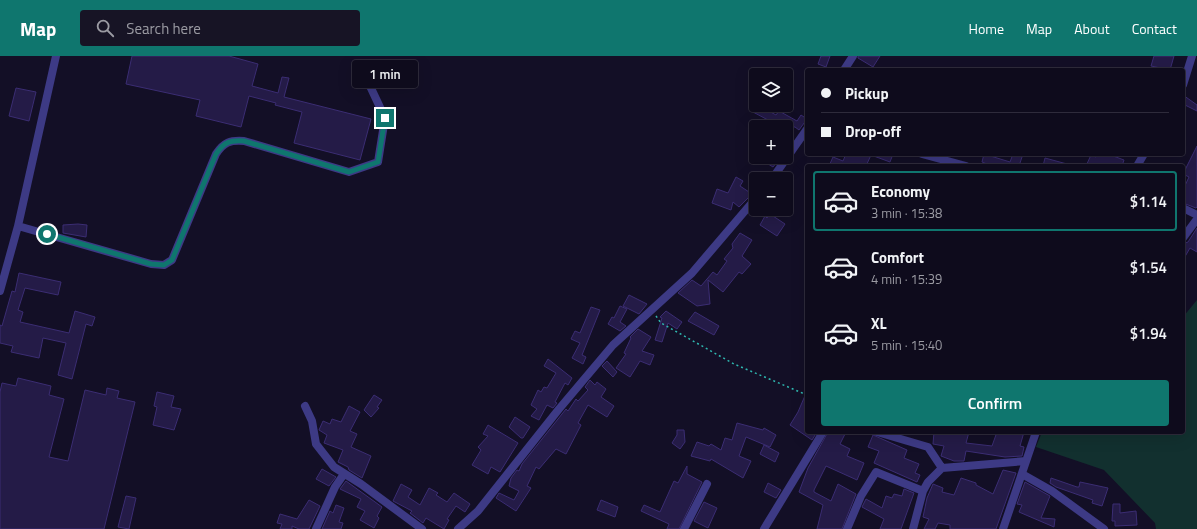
<!DOCTYPE html>
<meta charset="utf-8">
<style>
:root{--surface:#0e0b1c;--page:#171425;--text:#f1f3f6;--muted:#9b9ba3;--line:#2e2b3b;--accent:#0f766e}
body{margin:0;font-family:"Titillium Web",sans-serif;background:var(--page);color:var(--text);height:100vh;display:flex;flex-direction:column;font-size:15px;white-space:nowrap}
*{box-sizing:border-box;margin:0}
p{font-size:13px;color:var(--muted)}
.icon{flex:none;width:22px;height:22px;fill:none;stroke:currentColor;stroke-width:2;stroke-linecap:round;stroke-linejoin:round}
.map{position:relative;flex:1;overflow:hidden}
.sheet{position:absolute;left:805px;top:108px;width:380px;height:270px;display:flex;flex-direction:column;background:var(--surface);border-radius:4px;box-shadow:0 4px 16px #0002,0 0 0 1px var(--line)}
.sheet>*{flex:none}
.hud{position:absolute;left:805px;top:12px;width:380px;height:88px;border-radius:4px;box-shadow:0 4px 16px #0002,0 0 0 1px var(--line);display:grid;align-content:center;height:88px;padding:0 16px;background:var(--surface)}
.fabs{position:absolute;left:749px;top:12px;display:grid;gap:8px}
.fabs a{display:grid;place-items:center;width:44px;height:44px;border-radius:4px;background:var(--surface);box-shadow:0 4px 16px #0002,0 0 0 1px var(--line);font-size:20px}
.end{position:absolute;width:18px;height:18px;margin:-9px;border:5px solid #0f766e;background:#fff;box-shadow:0 0 0 2px #fff}
.from{border-radius:50%}
.bubble{position:absolute;height:28px;border-radius:4px;background:var(--surface);box-shadow:0 4px 16px #0002,0 0 0 1px var(--line);font-size:13px;font-weight:600;line-height:28px;text-align:center}
.hud b{display:flex;align-items:center;gap:14px;height:38px;font-size:15px}
.hud b+b{border-top:1px solid var(--line)}
.hud i{width:10px;height:10px;background:var(--text)}
ul{padding:7px 0 0;list-style:none}
li{display:flex;align-items:center;gap:12px;height:60px;margin:0 8px 6px;padding:0 8px;border:2px solid transparent;border-radius:4px}
li div{flex:1}
li b{display:block;font-size:15px}
li em{font-style:normal;font-weight:600}
li.current{border-color:var(--accent)}
li>.icon{width:36px;height:36px;stroke-width:1.5}
.action{display:flex;gap:8px;margin-top:auto;padding:8px 16px}
.action a{flex:1;height:46px;border-radius:4px;background:var(--accent);color:#fff;font-size:16px;font-weight:600;line-height:46px;text-align:center}
header{display:flex;align-items:center;gap:24px;box-sizing:border-box;height:56px;padding:0 20px;background:var(--accent);color:#fff}
header strong{font-size:19px}
nav{display:flex;gap:22px;margin-inline-start:auto;font-size:14px}
.search{width:280px;height:36px;background:var(--page);display:flex;align-items:center;gap:10px;box-sizing:border-box;padding:0 14px;border-radius:4px;color:var(--muted);font-size:15px}
.map>svg:first-child{display:block}
</style>
<header>
<strong>Map</strong>
<div class="search"><svg class="icon" aria-label="search" viewBox="0 0 24 24"><circle cx="10" cy="10" r="6"/><path d="M15 15l6 6"/></svg>Search here</div>
<nav><a>Home</a><a>Map</a><a>About</a><a>Contact</a></nav>
</header>
<div class="map">
<svg width="1197" height="473" viewBox="0 0 1197 473">
<rect width="100%" height="100%" fill="#130f26"/>
<path fill="#12302f" d="M 1197,244 L 1197,473 L 1156,473 L 1155,467 L 1104,414 L 1036,391 L 1042,376 L 1183,376 L 1183,261 Z"/>
<path fill="#241b47" stroke="#3b2d73" d="M 132,0 L 229,0 L 258,8 L 252,30 L 278,37 L 282,21 L 289,22 L 284,41 L 371,63 L 360,104 L 294,87 L 302,56 L 275,49 L 276,47 L 249,40 L 241,71 L 196,60 L 200,44 L 126,28 Z
M 821,0 L 830,0 L 826,11 L 818,8 Z
M 858,0 L 880,0 L 873,11 L 858,2 Z
M 1154,0 L 1174,0 L 1170,14 L 1151,10 Z
M 16,32 L 36,36 L 29,65 L 9,60 Z
M 1183,39 L 1197,49 L 1197,55 L 1183,48 Z
M 758,49 L 776,59 L 779,55 L 797,65 L 801,59 L 807,63 L 799,74 L 795,71 L 764,71 L 768,64 L 753,56 Z
M 1197,90 L 1197,151 L 1196,152 L 1183,147 L 1183,134 L 1189,121 L 1183,118 Z
M 846,98 L 893,98 L 890,106 L 871,99 L 866,110 L 829,110 L 833,101 L 843,105 Z
M 984,98 L 1010,106 L 1013,98 L 1023,98 L 1019,110 L 987,110 L 987,108 L 982,106 Z
M 1097,98 L 1108,98 L 1124,104 L 1122,110 L 1086,110 L 1091,99 L 1096,101 Z
M 757,101 L 781,101 L 773,111 Z
M 1045,102 L 1067,108 L 1067,110 L 1043,110 Z
M 736,121 L 743,125 L 740,130 L 752,138 L 739,151 L 733,146 L 731,154 L 712,147 L 717,133 L 728,137 Z
M 770,158 L 785,168 L 777,180 L 760,169 L 765,160 L 767,162 Z
M 78,168 L 87,169 L 86,181 L 63,177 L 63,169 Z
M 1197,172 L 1197,196 L 1190,192 L 1183,204 L 1183,188 L 1188,186 Z
M 740,177 L 752,184 L 742,200 L 751,208 L 742,218 L 739,216 L 723,236 L 708,224 L 710,248 L 697,250 L 678,237 L 692,224 L 701,230 L 713,216 L 717,219 L 727,205 L 724,203 L 733,192 L 732,188 Z
M 19,217 L 61,226 L 58,239 L 25,232 L 18,254 L 23,256 L 20,266 L 69,277 L 75,255 L 95,261 L 92,270 L 86,268 L 72,323 L 58,319 L 66,287 L 43,282 L 39,302 L 11,296 L 13,290 L 0,287 L 0,269 L 2,270 L 12,235 L 15,236 Z
M 629,239 L 647,248 L 639,258 L 623,250 Z
M 620,250 L 627,253 L 620,266 L 626,270 L 620,275 L 608,268 L 612,261 L 614,262 Z
M 591,251 L 600,254 L 582,299 L 586,301 L 583,308 L 572,302 L 580,287 L 571,283 L 575,275 L 580,277 Z
M 666,255 L 682,266 L 677,273 L 668,267 L 662,286 L 655,284 L 662,262 L 660,261 Z
M 695,256 L 719,270 L 714,279 L 688,265 Z
M 638,273 L 651,281 L 642,295 L 654,299 L 650,309 L 640,305 L 630,321 L 616,312 L 626,298 L 624,297 L 631,282 L 630,281 Z
M 548,303 L 572,322 L 568,329 L 565,327 L 555,346 L 557,347 L 553,352 L 547,349 L 539,364 L 531,360 L 537,353 L 531,349 L 538,334 L 541,336 L 544,331 L 547,332 L 556,317 L 544,310 Z
M 607,305 L 617,316 L 613,321 L 602,310 Z
M 18,322 L 51,330 L 49,339 L 64,343 L 49,401 L 68,405 L 85,334 L 106,339 L 107,332 L 119,335 L 117,342 L 135,346 L 104,473 L 0,473 L 0,336 L 2,327 L 16,330 Z
M 590,324 L 595,329 L 597,326 L 606,333 L 601,341 L 614,350 L 607,361 L 588,349 L 578,367 L 581,369 L 566,398 L 556,393 L 539,413 L 536,411 L 527,430 L 531,432 L 516,455 L 496,442 L 499,437 L 514,444 L 519,435 L 509,430 L 511,422 L 517,414 L 519,415 L 522,408 L 566,353 L 568,355 L 576,343 L 578,345 L 588,334 L 585,331 Z
M 807,335 L 807,376 L 817,376 L 812,384 L 790,369 L 798,356 Z
M 157,336 L 174,340 L 171,351 L 181,353 L 174,374 L 153,369 L 157,351 L 154,350 Z
M 374,339 L 382,344 L 377,351 L 379,352 L 371,361 L 364,354 Z
M 349,350 L 360,356 L 350,375 L 357,378 L 351,391 L 371,400 L 362,422 L 349,414 L 348,411 L 338,406 L 343,394 L 324,387 L 327,379 L 319,374 L 323,365 L 330,368 L 332,363 L 341,366 Z
M 515,361 L 530,371 L 523,382 L 521,382 L 509,371 Z
M 737,367 L 763,374 L 764,372 L 776,379 L 770,391 L 746,381 L 739,400 L 751,405 L 743,422 L 711,403 L 710,405 L 691,400 L 697,386 L 709,390 L 711,388 L 721,394 L 725,382 L 732,384 Z
M 488,369 L 518,387 L 500,416 L 491,411 L 488,418 L 472,409 L 481,394 L 478,391 L 488,380 L 483,378 Z
M 677,374 L 684,374 L 685,386 L 680,393 L 672,387 L 677,379 Z
M 828,376 L 846,376 L 840,388 L 850,393 L 847,400 L 864,407 L 857,424 L 826,410 L 814,434 L 814,436 L 831,445 L 838,428 L 856,438 L 842,473 L 817,473 L 823,449 L 799,436 L 808,412 Z
M 934,376 L 969,376 L 966,387 L 992,390 L 997,376 L 1024,376 L 1020,390 L 1024,391 L 1022,400 L 1005,401 L 966,395 L 964,405 L 954,405 L 941,400 L 944,390 L 933,388 Z
M 873,379 L 907,394 L 904,402 L 919,408 L 915,417 L 920,419 L 917,426 L 874,407 L 879,395 L 868,391 Z
M 764,389 L 779,397 L 775,406 L 760,398 Z
M 687,410 L 687,418 L 702,426 L 679,473 L 667,473 L 669,468 L 641,455 L 644,449 L 660,456 L 674,425 L 678,427 Z
M 322,413 L 336,421 L 329,430 L 316,423 Z
M 1003,414 L 1016,417 L 996,473 L 950,473 L 950,469 L 938,467 L 935,473 L 924,473 L 929,463 L 923,461 L 927,442 L 933,428 L 943,432 L 942,436 L 954,439 L 961,422 L 976,427 L 976,429 L 993,438 Z
M 1051,422 L 1077,431 L 1079,431 L 1080,426 L 1108,432 L 1102,450 L 1092,447 L 1093,444 L 1056,431 L 1050,427 Z
M 346,425 L 382,451 L 377,460 L 379,462 L 374,472 L 360,464 L 365,455 L 357,451 L 361,443 L 340,433 Z
M 1025,426 L 1050,440 L 1041,462 L 1055,463 L 1054,471 L 1019,456 L 1022,449 L 1017,448 Z
M 768,427 L 781,434 L 776,442 L 764,436 Z
M 401,428 L 412,434 L 408,441 L 420,449 L 429,432 L 438,437 L 436,439 L 447,446 L 454,437 L 470,448 L 465,456 L 456,450 L 447,463 L 449,464 L 444,473 L 426,462 L 423,467 L 410,457 L 412,455 L 393,445 Z
M 904,433 L 914,437 L 901,473 L 880,473 L 884,463 L 862,451 L 866,443 L 882,452 L 886,440 L 892,442 L 894,438 L 902,440 Z
M 126,440 L 136,442 L 129,473 L 118,471 Z
M 309,444 L 320,450 L 309,473 L 299,473 L 292,470 L 292,473 L 280,473 L 282,468 L 277,467 L 280,458 L 297,463 Z
M 601,444 L 618,451 L 615,461 L 597,454 Z
M 704,446 L 717,452 L 708,472 L 694,465 Z
M 1113,448 L 1120,448 L 1120,457 L 1136,455 L 1137,469 L 1115,470 L 1115,465 L 1112,465 Z
M 336,449 L 344,452 L 339,466 L 343,467 L 341,473 L 322,473 L 330,455 L 333,457 Z"/>
<g fill="none" stroke-linecap="round" stroke-linejoin="round">
<path stroke="#2fb8b0" stroke-width="1.5" stroke-dasharray="2 3" stroke-linecap="butt" d="M 656,260 L 661,267 L 734,308 L 807,339"/>
<path stroke="#3d3a85" stroke-width="8" d="M 844,14 L 853,0
M 1183,29 L 1192,0
M 922,98 L 966,110
M 1137,110 L 1144,98
M 772,123 L 807,73
M 1183,152 L 1197,159
M 18,170 L 151,208 L 164,209 L 172,204 L 216,98 C 224,86 230,84 244,85 L 349,116 L 378,106 L 385,62 L 370,30 L 372,11
M 1183,182 L 1197,163
M 0,235 L 18,170 L 56,0
M 305,350 L 312,365 L 316,388 L 334,411 L 361,428 L 422,473
M 877,376 L 928,391 L 942,412
M 1022,418 L 1052,435 L 1104,473
M 316,473 L 335,431 L 344,418
M 458,473 L 478,455 L 559,353 L 613,289 L 692,217 L 756,142
M 684,473 L 707,428
M 764,473 L 823,376
M 847,473 L 861,440 L 876,416 L 923,435
M 913,473 L 923,435 L 928,426 L 942,412 L 1026,405
M 1003,473 L 1036,376"/>
</g>
<g fill="none" stroke-linecap="round" stroke-linejoin="round">
<path stroke="#0f766e" stroke-width="5" d="M 47,178 L 151,208 L 164,209 L 172,204 L 216,98 C 224,86 230,84 244,85 L 349,116 L 378,106 L 385,62"/>
</g>
</svg>
<div class="fabs">
<a><svg class="icon" aria-label="layers" viewBox="0 0 24 24"><path d="M12 4l9 5-9 5-9-5zM3 14l9 5 9-5"/></svg></a>
<a>+</a>
<a>−</a>
</div>
<i class="end from" style="left:47px;top:178px"></i>
<i class="end" style="left:385px;top:62px"></i>
<div class="bubble" style="left:352px;top:4px;width:66px">1 min</div>
<div class="hud">
<b><i class="from"></i>Pickup</b>
<b><i></i>Drop-off</b>
</div>
<section class="sheet">
<ul>
<li class="current"><svg class="icon" aria-label="car" viewBox="0 0 24 24"><path d="M5 17H2v-5l4-1 3-4h7l3 4 3 1v5h-3M9 17h6M6 11h13"/><circle cx="7" cy="17" r="2"/><circle cx="17" cy="17" r="2"/></svg><div><b>Economy</b><p>3 min · 15:38</p></div><em>$1.14</em></li>
<li><svg class="icon" aria-label="car" viewBox="0 0 24 24"><path d="M5 17H2v-5l4-1 3-4h7l3 4 3 1v5h-3M9 17h6M6 11h13"/><circle cx="7" cy="17" r="2"/><circle cx="17" cy="17" r="2"/></svg><div><b>Comfort</b><p>4 min · 15:39</p></div><em>$1.54</em></li>
<li><svg class="icon" aria-label="car" viewBox="0 0 24 24"><path d="M5 17H2v-5l4-1 3-4h7l3 4 3 1v5h-3M9 17h6M6 11h13"/><circle cx="7" cy="17" r="2"/><circle cx="17" cy="17" r="2"/></svg><div><b>XL</b><p>5 min · 15:40</p></div><em>$1.94</em></li>
</ul>
<div class="action"><a>Confirm</a></div>
</section>
</div>
